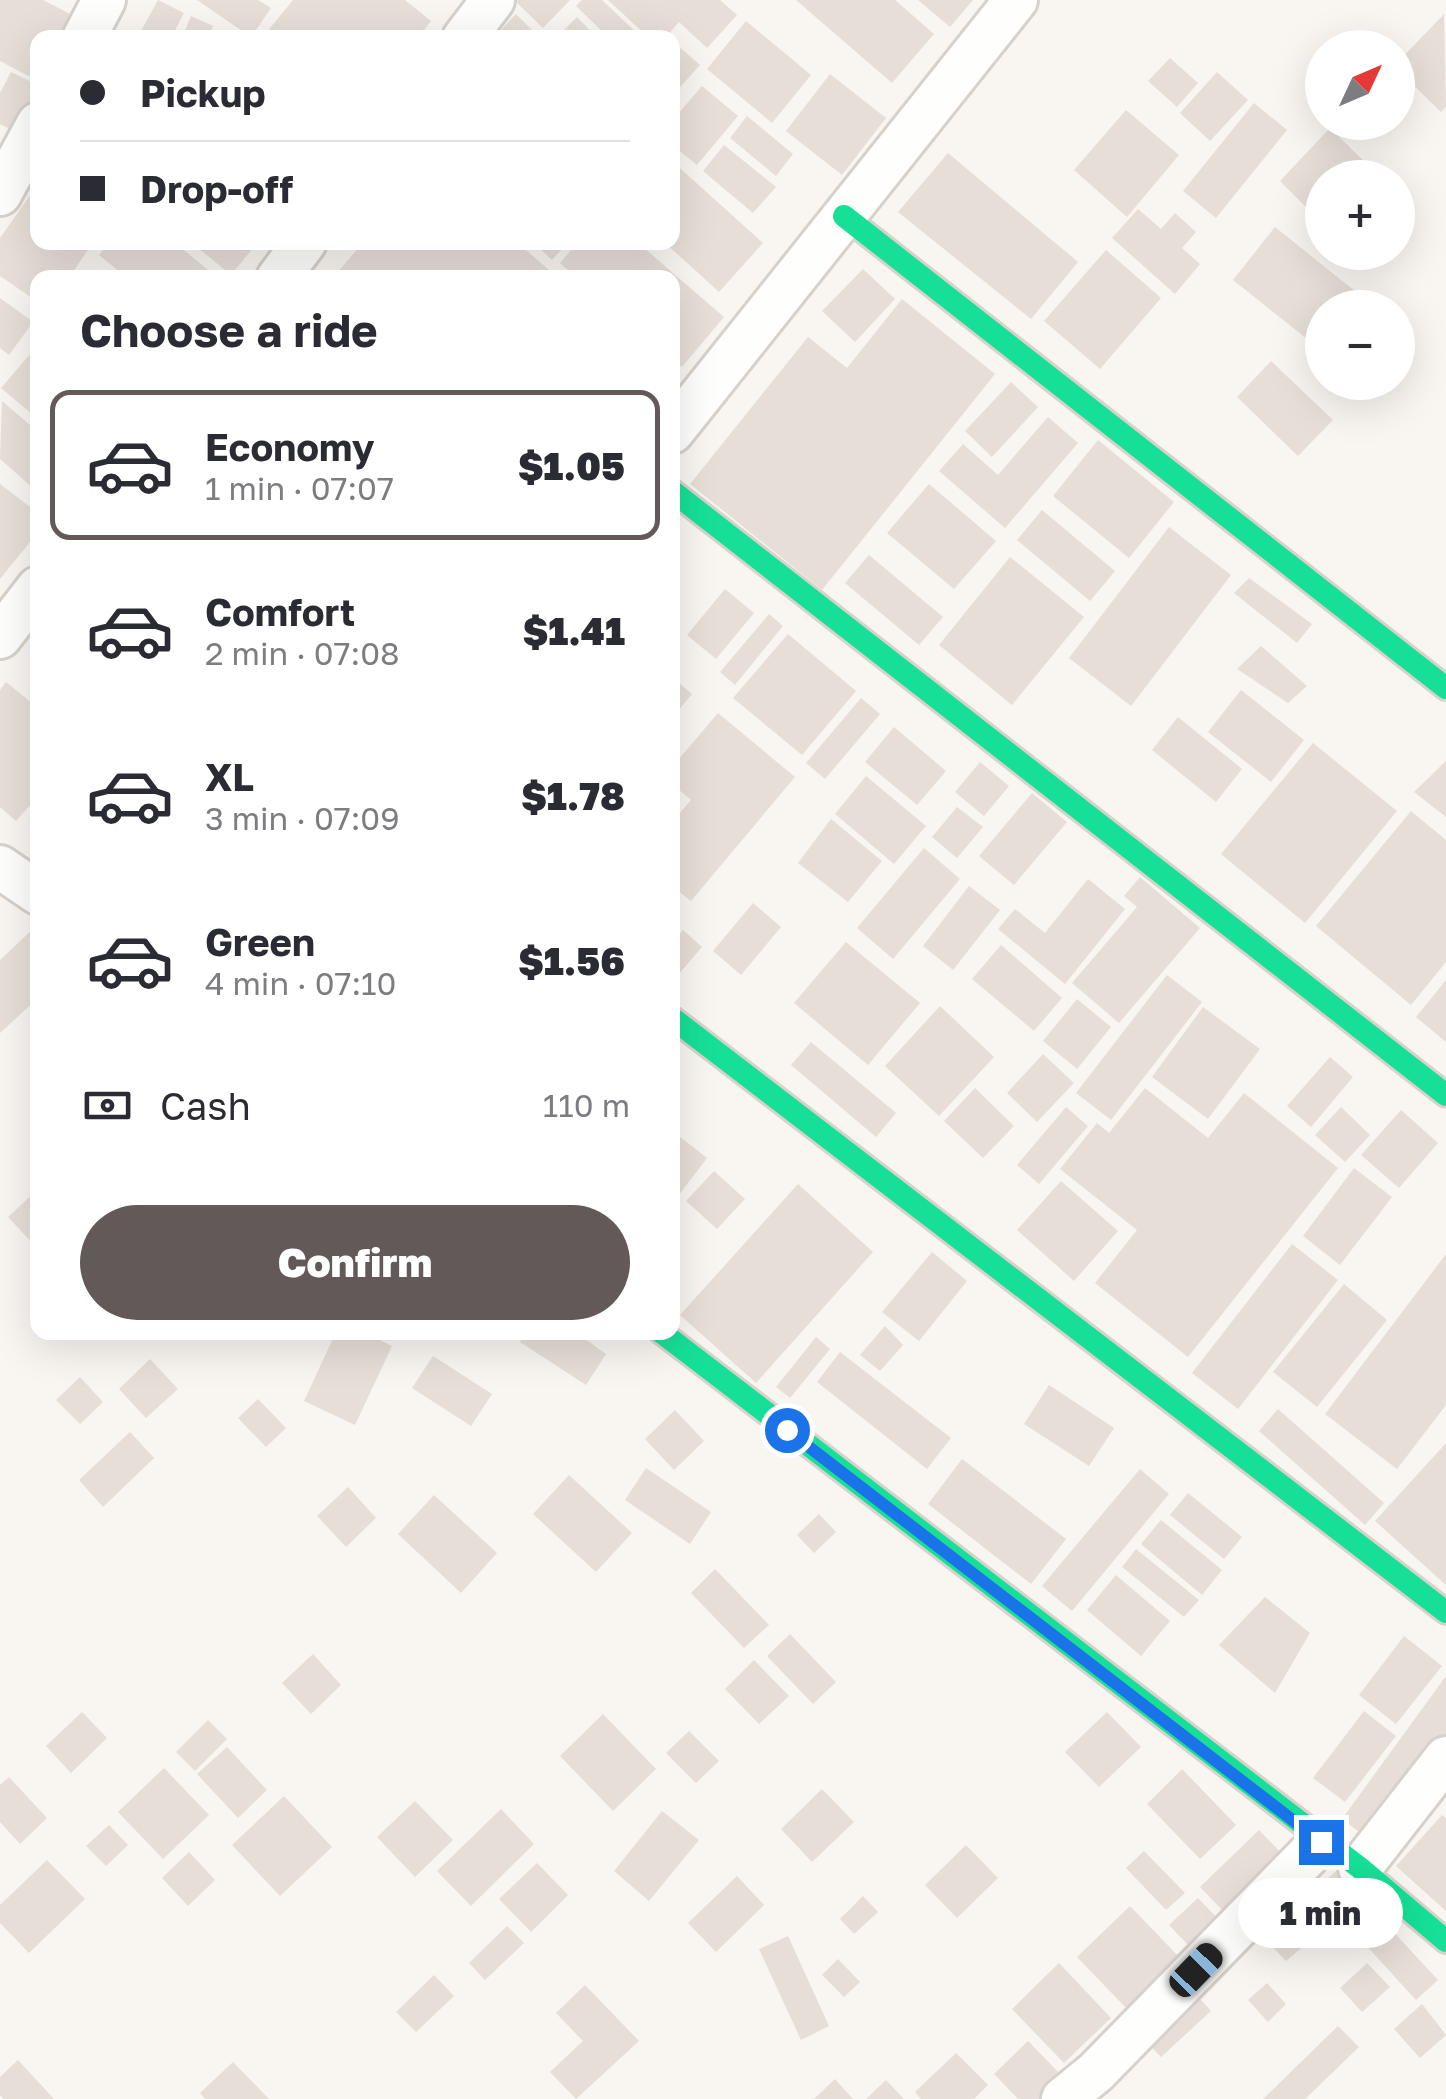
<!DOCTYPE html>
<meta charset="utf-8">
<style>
:root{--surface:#fff;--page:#f7f7f7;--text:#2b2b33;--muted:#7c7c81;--line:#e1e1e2;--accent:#625958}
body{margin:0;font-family:"Golos Text",sans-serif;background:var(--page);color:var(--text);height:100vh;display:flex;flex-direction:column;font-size:38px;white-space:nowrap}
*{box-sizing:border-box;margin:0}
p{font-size:32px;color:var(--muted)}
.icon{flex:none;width:55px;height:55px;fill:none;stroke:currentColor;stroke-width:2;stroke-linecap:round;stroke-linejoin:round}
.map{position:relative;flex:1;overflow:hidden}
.side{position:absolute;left:30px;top:270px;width:650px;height:1070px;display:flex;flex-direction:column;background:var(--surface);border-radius:20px;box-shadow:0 10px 40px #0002}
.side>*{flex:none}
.hud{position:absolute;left:30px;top:30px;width:650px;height:220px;border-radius:20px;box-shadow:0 10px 40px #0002;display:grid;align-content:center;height:220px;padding:0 50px;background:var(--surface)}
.needle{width:65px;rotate:46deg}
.controls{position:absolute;left:1305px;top:30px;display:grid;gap:20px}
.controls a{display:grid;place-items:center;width:110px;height:110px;border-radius:50%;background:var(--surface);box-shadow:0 10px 40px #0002;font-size:50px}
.end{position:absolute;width:45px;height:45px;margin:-22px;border:12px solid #1a73e8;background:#fff;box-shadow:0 0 0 5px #fff}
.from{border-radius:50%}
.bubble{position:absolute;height:70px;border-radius:35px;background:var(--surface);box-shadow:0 10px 40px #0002;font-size:32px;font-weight:800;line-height:70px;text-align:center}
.car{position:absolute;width:30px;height:60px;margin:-30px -15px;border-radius:12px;box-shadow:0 0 8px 2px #0007;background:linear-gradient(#222 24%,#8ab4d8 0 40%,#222 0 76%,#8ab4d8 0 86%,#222 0)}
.hud b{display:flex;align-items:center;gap:35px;height:95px;font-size:38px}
.hud b+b{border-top:2px solid var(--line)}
.hud i{width:25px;height:25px;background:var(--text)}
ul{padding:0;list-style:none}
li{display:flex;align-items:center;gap:30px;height:150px;margin:0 20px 15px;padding:0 30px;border:5px solid transparent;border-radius:20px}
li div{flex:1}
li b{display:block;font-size:38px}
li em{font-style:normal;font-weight:800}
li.selected{border-color:var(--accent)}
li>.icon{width:90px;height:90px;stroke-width:1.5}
h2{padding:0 50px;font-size:45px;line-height:120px}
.pay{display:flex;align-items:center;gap:25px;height:110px;padding:0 50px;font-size:38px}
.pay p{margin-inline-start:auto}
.button{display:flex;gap:20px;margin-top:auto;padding:20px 50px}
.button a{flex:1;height:115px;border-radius:60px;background:var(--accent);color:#fff;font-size:40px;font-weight:800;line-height:115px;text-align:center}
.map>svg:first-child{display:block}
</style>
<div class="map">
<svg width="1446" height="2099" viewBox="0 0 1446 2099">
<rect width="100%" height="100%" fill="#f9f5f0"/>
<path fill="#e6ded7" d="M 0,0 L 43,0 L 70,14 L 58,38 L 38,38 L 36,80 L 0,61 Z
M 158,0 L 184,13 L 171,38 L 137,38 Z
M 197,0 L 258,0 L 271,8 L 251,37 Z
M 293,0 L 405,0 L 431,21 L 418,38 L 262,38 Z
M 514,0 L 570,0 L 543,28 Z
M 582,0 L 602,0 L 642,38 L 609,38 L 576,6 Z
M 608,0 L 720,0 L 737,15 L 707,48 L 679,22 L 665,38 L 649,38 Z
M 796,0 L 895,0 L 934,34 L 892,83 Z
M 918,0 L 973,0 L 950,27 Z
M 516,14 L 540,38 L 493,38 Z
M 1444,14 L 1446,107 L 1441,112 L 1398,70 L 1398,62 Z
M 191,16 L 213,26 L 208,38 L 182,38 Z
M 577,17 L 597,38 L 556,38 Z
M 746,21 L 811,75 L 772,123 L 707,69 Z
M 676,44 L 700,65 L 672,96 L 672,48 Z
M 1170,58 L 1198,83 L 1177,107 L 1148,81 Z
M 11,72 L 38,85 L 16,132 L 0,124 L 0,93 Z
M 1217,72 L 1248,100 L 1210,141 L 1180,113 Z
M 830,74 L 886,118 L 842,175 L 786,131 Z
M 702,86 L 738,116 L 697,165 L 672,145 L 672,121 Z
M 1254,103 L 1287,130 L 1216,218 L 1183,191 Z
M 1126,110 L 1179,155 L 1127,217 L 1074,170 Z
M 747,116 L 793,154 L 776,176 L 730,138 Z
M 1330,128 L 1377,174 L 1322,178 L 1322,223 L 1280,181 Z
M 724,145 L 776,187 L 753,213 L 703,171 Z
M 948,153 L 1078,262 L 1031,319 L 898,212 Z
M 672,161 L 763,243 L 719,292 L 664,242 L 672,242 Z
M 38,184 L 38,242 L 93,242 L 69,278 L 38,278 L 38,302 L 0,276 L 0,238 Z
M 1138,209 L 1161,229 L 1175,213 L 1196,232 L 1182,248 L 1200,264 L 1175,294 L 1112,238 Z
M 1275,227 L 1376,308 L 1322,308 L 1322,351 L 1233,280 Z
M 109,242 L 174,242 L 218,278 L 127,278 L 99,255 Z
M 191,242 L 258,242 L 231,275 Z
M 363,242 L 517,242 L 558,278 L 333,278 Z
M 533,242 L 568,242 L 552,260 Z
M 578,242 L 637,242 L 724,317 L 682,367 L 672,360 L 672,278 L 577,278 L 560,263 Z
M 1106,250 L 1161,298 L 1100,369 L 1044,321 Z
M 863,269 L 895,299 L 855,342 L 822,311 Z
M 0,298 L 33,322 L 9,355 L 0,348 Z
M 902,299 L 995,374 L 822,590 L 690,484 L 808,337 L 847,368 Z
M 1398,325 L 1415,338 L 1398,360 Z
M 38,345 L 38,419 L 1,388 Z
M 1271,361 L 1333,420 L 1298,456 L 1237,397 Z
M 1011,382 L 1038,407 L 992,457 L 965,431 Z
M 2,401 L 38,432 L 38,480 L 32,487 L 0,459 Z
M 1048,417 L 1078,443 L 1005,528 L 939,471 L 963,444 L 998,475 Z
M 1098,440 L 1174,502 L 1129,558 L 1053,496 Z
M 0,484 L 38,513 L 38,532 L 0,579 Z
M 929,484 L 996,541 L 954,589 L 887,533 Z
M 1042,510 L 1115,571 L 1090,601 L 1017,540 Z
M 1169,527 L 1231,575 L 1131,706 L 1069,658 Z
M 869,555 L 943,617 L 919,645 L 845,583 Z
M 1010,557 L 1084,617 L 1012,705 L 939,645 Z
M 1249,578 L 1312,624 L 1297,643 L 1234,593 Z
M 725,589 L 754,613 L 716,659 L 687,635 Z
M 769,614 L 783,626 L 735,685 L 720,672 Z
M 788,634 L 856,691 L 802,755 L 733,698 Z
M 1261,646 L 1307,686 L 1288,703 L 1237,669 Z
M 672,677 L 692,694 L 672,718 Z
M 6,682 L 38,708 L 38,796 L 16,821 L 0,807 L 0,690 Z
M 1241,690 L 1304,740 L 1271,782 L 1208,732 Z
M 861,698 L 880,714 L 825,779 L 806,763 Z
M 718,713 L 795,777 L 691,901 L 672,886 L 672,822 L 691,800 L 672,784 L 672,767 Z
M 1178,717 L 1242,769 L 1216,802 L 1152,750 Z
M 894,727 L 946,771 L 917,805 L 865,762 Z
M 1313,743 L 1397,811 L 1305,923 L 1221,854 Z
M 1446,761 L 1446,817 L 1414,792 Z
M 980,762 L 1009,786 L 984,816 L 955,792 Z
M 866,776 L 926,826 L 894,864 L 835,814 Z
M 1032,793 L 1067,822 L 1014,885 L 979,856 Z
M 957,807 L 983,827 L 957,858 L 932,837 Z
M 1411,811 L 1446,840 L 1446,962 L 1411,1005 L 1316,926 Z
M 831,819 L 882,861 L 848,902 L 798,863 Z
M 924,848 L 960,879 L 893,959 L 857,928 Z
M 1140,877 L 1200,928 L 1119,1023 L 1072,983 L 1137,907 L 1124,896 Z
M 1088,879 L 1125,909 L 1065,984 L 998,929 L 1015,909 L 1045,933 Z
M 969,886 L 1000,910 L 953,970 L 923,946 Z
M 753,903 L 781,927 L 741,975 L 713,951 Z
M 35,927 L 38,998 L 0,1033 L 0,960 Z
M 683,930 L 702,947 L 672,982 L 672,943 Z
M 846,942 L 920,1003 L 868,1065 L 794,1003 Z
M 1001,945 L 1062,998 L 1034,1031 L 972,979 Z
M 1167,975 L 1202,1002 L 1111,1120 L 1076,1093 Z
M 1446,980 L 1446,1042 L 1416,1017 Z
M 1077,999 L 1111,1027 L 1077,1069 L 1043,1041 Z
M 940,1006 L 994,1057 L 939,1116 L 885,1066 Z
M 1203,1007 L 1260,1049 L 1208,1119 L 1152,1077 Z
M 811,1042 L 896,1113 L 876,1137 L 791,1065 Z
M 1043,1054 L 1074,1083 L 1037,1122 L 1007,1093 Z
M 1330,1057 L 1353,1077 L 1311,1127 L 1287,1106 Z
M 975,1088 L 1014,1126 L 983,1158 L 944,1121 Z
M 1145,1088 L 1208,1138 L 1244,1093 L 1338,1168 L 1188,1357 L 1095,1283 L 1137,1230 L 1060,1169 L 1097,1123 L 1109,1133 Z
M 1066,1107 L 1088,1126 L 1039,1184 L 1017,1165 Z
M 1341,1107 L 1370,1135 L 1345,1162 L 1315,1135 Z
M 1401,1110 L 1438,1143 L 1399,1188 L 1361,1155 Z
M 675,1133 L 707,1158 L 672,1204 L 672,1136 Z
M 1354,1168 L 1392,1197 L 1340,1265 L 1303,1236 Z
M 714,1171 L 745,1199 L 717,1229 L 686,1201 Z
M 1061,1181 L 1118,1231 L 1074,1281 L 1017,1230 Z
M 798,1184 L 873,1252 L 756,1383 L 680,1315 Z
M 38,1189 L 38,1249 L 8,1217 Z
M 1292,1244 L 1338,1280 L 1238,1409 L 1192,1373 Z
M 932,1252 L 967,1281 L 919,1341 L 882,1312 Z
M 1446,1254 L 1446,1405 L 1397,1469 L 1325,1414 Z
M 1344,1284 L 1387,1320 L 1317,1407 L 1273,1372 Z
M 885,1326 L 903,1345 L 880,1371 L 860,1355 Z
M 336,1332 L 363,1332 L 392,1346 L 355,1425 L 304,1401 Z
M 526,1332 L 575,1332 L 606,1354 L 586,1385 L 520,1342 Z
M 816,1337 L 830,1349 L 790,1398 L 776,1387 Z
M 840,1352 L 951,1438 L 927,1469 L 817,1382 Z
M 433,1356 L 492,1394 L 471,1426 L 412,1388 Z
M 150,1359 L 178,1389 L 146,1418 L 119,1389 Z
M 80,1377 L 103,1402 L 80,1424 L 56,1400 Z
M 1049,1385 L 1114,1428 L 1089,1466 L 1024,1424 Z
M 258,1399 L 286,1428 L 266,1447 L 238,1418 Z
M 1278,1409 L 1384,1503 L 1365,1525 L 1259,1431 Z
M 675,1410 L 704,1441 L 674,1470 L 645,1439 Z
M 130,1432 L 154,1458 L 103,1507 L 79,1480 Z
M 1446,1443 L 1446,1585 L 1375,1521 Z
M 962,1459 L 1066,1539 L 1031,1584 L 928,1504 Z
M 646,1468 L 711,1512 L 690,1544 L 625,1500 Z
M 1140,1469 L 1169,1494 L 1072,1611 L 1042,1586 Z
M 569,1475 L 632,1533 L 596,1572 L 533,1514 Z
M 348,1487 L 376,1518 L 346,1547 L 317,1516 Z
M 1188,1493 L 1242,1537 L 1224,1559 L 1170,1515 Z
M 434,1495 L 497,1553 L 461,1593 L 398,1534 Z
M 819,1514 L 836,1532 L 814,1553 L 797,1535 Z
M 1161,1520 L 1222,1570 L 1202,1595 L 1141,1544 Z
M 1136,1549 L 1199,1600 L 1184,1617 L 1122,1567 Z
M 715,1569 L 769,1625 L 744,1648 L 691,1593 Z
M 1116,1575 L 1170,1621 L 1141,1656 L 1087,1610 Z
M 1265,1597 L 1310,1633 L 1275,1693 L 1219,1645 Z
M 790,1634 L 836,1682 L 813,1704 L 767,1656 Z
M 1404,1636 L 1442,1666 L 1396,1724 L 1359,1695 Z
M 313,1654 L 341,1685 L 311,1714 L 282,1683 Z
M 754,1660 L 789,1696 L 759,1724 L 725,1689 Z
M 1446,1676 L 1446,1736 L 1370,1840 L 1342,1819 Z
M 1364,1711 L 1396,1736 L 1345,1802 L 1313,1778 Z
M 82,1712 L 107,1738 L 71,1773 L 46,1746 Z
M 1107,1712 L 1141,1747 L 1099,1787 L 1065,1752 Z
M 603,1714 L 656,1769 L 613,1811 L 560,1756 Z
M 208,1720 L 227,1739 L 195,1771 L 176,1752 Z
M 689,1731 L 719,1761 L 696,1783 L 666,1753 Z
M 227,1747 L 267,1790 L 238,1818 L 197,1774 Z
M 164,1768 L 209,1815 L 163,1859 L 118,1812 Z
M 1182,1769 L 1236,1825 L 1200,1859 L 1147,1804 Z
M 9,1777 L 47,1818 L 20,1844 L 0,1822 L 0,1785 Z
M 822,1789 L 854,1822 L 812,1862 L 781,1829 Z
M 284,1796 L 332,1847 L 280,1896 L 232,1845 Z
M 415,1801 L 453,1840 L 415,1877 L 377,1837 Z
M 501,1809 L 534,1844 L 471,1906 L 437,1871 Z
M 662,1811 L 699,1840 L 649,1901 L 614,1871 Z
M 1442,1815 L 1446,1818 L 1446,1911 L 1396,1866 Z
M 109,1825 L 128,1845 L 106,1866 L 86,1846 Z
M 1259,1830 L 1289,1861 L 1230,1918 L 1200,1887 Z
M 966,1845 L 998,1878 L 957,1918 L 925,1885 Z
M 1144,1851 L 1185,1893 L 1166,1910 L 1126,1868 Z
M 189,1852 L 215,1880 L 188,1906 L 162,1878 Z
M 47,1860 L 85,1899 L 29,1953 L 0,1923 L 0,1905 Z
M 537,1863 L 568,1895 L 531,1932 L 499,1899 Z
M 1336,1871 L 1355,1892 L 1342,1906 L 1322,1884 Z
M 737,1876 L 764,1905 L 716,1952 L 688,1923 Z
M 1313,1889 L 1336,1913 L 1312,1935 L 1289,1911 Z
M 863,1896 L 878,1912 L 854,1934 L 840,1919 Z
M 1198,1898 L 1219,1920 L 1191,1948 L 1169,1925 Z
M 1364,1900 L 1438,1980 L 1416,2000 L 1343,1920 Z
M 1130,1906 L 1182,1960 L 1129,2011 L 1077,1957 Z
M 1281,1917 L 1306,1944 L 1286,1961 L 1261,1935 Z
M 507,1926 L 524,1943 L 485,1980 L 469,1963 Z
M 788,1936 L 829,2026 L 801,2040 L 759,1949 Z
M 838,1959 L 860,1982 L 844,1997 L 822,1975 Z
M 1059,1963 L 1111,2018 L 1064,2063 L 1012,2009 Z
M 1367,1963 L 1390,1987 L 1362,2012 L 1340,1988 Z
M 434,1975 L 454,1996 L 416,2032 L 396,2012 Z
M 1267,1983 L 1286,2004 L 1268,2022 L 1248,2000 Z
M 585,1985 L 639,2041 L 576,2099 L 550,2072 L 583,2041 L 556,2013 Z
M 1192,1990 L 1211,2011 L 1161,2057 L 1141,2036 Z
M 1422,2004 L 1446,2035 L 1420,2058 L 1394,2029 Z
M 1338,2026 L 1359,2047 L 1305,2099 L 1263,2099 Z
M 1028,2041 L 1064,2078 L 1043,2099 L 1018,2099 L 994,2074 Z
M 956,2053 L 988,2085 L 974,2099 L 921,2099 L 915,2092 Z
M 18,2060 L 54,2099 L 4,2099 L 0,2095 L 0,2077 Z
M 233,2062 L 269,2099 L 205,2099 L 200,2093 Z
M 835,2079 L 853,2099 L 814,2099 Z
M 886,2080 L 904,2099 L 866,2099 Z"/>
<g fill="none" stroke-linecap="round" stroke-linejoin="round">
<g stroke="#d7d1cb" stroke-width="48">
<path id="street" d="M 84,38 L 104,0
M 464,38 L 493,0
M 0,194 L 38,124
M 278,278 L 305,242
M 672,432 L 1016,0
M 0,637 L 38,588
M 0,867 L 38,893
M 1360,1868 L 1446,1758
M 1063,2099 L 1096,2072 L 1321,1842"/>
</g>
<g stroke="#d9d2cb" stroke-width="28">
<path id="fast" d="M 844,216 L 1446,688
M 672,491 L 1446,1095
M 672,1018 L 1446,1612
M 661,1332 L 1360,1868 L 1446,1941"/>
</g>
<use href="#street" stroke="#fefefd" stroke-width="42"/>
<use href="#fast" stroke="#16e098" stroke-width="22"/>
</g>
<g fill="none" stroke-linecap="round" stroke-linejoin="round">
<path stroke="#1a73e8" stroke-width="12" d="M 787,1430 L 1321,1842"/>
</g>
</svg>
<div class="controls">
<a><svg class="needle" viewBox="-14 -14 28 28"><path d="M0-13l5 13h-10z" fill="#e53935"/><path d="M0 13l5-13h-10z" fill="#7c7c81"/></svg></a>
<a>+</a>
<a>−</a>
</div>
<i class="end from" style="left:787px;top:1430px"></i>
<i class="end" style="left:1321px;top:1842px"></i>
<div class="bubble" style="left:1238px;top:1878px;width:165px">1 min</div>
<i class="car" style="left:1196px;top:1970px;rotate:44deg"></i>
<div class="hud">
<b><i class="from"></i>Pickup</b>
<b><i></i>Drop-off</b>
</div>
<section class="side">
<h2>Choose a ride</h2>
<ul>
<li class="selected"><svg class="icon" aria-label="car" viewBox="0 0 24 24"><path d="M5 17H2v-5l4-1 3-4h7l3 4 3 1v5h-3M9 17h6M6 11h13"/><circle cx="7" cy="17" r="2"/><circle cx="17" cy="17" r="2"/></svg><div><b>Economy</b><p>1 min · 07:07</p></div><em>$1.05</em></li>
<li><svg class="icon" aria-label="car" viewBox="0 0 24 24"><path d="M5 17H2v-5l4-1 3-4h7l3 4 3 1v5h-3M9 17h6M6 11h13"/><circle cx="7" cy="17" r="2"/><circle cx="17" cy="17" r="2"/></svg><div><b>Comfort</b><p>2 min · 07:08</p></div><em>$1.41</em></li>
<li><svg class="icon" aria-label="car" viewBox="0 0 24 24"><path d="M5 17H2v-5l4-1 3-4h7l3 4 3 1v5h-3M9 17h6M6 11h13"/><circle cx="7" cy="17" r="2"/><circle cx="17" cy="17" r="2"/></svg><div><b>XL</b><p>3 min · 07:09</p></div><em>$1.78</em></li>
<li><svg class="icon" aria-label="car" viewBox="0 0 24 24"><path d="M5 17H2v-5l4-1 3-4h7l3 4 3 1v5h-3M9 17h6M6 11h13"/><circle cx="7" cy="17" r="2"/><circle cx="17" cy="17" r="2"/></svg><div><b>Green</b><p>4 min · 07:10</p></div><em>$1.56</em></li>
</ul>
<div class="pay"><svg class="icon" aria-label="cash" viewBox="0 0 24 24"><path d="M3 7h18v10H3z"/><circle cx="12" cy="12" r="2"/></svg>Cash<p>110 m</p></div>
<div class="button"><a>Confirm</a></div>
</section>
</div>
